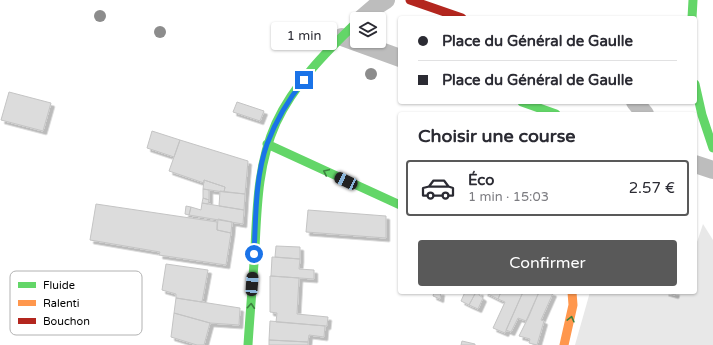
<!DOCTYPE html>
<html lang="fr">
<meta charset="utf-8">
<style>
:root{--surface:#fff;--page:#f2f2f3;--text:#2b2b33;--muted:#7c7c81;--line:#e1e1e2;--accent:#595959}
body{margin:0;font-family:"Varela Round",sans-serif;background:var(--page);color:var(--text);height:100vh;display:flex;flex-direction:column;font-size:15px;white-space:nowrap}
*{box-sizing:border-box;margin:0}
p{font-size:13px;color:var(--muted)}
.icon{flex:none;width:22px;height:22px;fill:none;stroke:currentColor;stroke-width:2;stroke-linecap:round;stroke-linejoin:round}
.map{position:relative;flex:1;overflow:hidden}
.panel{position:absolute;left:398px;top:112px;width:299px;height:182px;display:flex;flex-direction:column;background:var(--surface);border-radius:4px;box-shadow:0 1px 3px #0004}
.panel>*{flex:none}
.hud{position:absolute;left:398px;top:16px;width:299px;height:88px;border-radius:4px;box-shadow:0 1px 3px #0004;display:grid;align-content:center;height:88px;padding:0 20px;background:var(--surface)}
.controls{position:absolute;left:350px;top:12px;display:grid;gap:8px}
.controls a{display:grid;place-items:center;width:36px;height:36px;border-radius:4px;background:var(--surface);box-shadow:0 1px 3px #0004;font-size:20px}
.end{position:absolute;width:18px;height:18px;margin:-9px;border:5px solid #1a73e8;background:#fff;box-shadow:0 0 0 2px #fff}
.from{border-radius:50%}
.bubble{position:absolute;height:28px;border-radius:4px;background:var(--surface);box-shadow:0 1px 3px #0004;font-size:13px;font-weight:600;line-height:28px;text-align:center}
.car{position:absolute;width:12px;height:24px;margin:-12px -6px;border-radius:5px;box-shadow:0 0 3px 1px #0007;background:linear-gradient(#222 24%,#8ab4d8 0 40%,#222 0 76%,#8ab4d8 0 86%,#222 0)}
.hud b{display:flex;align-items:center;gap:14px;height:38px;font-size:15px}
.hud b+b{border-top:1px solid var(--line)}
.hud i{width:10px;height:10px;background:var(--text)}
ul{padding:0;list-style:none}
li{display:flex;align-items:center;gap:12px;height:56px;margin:0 8px 6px;padding:0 12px;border:2px solid var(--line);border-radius:4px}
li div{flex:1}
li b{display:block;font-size:15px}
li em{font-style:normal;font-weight:600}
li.on{border-color:var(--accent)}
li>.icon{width:36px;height:36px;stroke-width:1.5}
h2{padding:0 20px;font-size:18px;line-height:48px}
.primary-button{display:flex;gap:8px;margin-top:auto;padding:8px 20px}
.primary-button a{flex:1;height:46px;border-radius:4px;background:var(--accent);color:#fff;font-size:16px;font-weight:600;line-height:46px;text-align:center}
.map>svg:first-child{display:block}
</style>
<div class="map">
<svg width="713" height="345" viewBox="0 0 713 345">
<defs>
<filter id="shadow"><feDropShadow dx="3.5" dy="3.5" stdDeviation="0" flood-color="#0004"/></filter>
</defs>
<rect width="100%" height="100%" fill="#fff"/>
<path fill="#e8e8e8" d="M 703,224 L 713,240 L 713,345 L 575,345 L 590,292 L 665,292 L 675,295 L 676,292 L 695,292 L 695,248 Z"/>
<path fill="#dcdcdc" stroke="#c4c4c4" filter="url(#shadow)" d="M 9,92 L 51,103 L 43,131 L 1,120 Z
M 237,102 L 264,111 L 260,121 L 233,112 Z
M 152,131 L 180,140 L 174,157 L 147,148 Z
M 180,140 L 248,161 L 245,194 L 224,192 L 225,187 L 204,180 L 204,183 L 169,171 Z
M 204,180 L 225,187 L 224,192 L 203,189 Z
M 203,189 L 209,190 L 209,200 L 203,198 Z
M 220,191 L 245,194 L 244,210 L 219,206 Z
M 203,198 L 209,200 L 208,204 L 202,203 Z
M 202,203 L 244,210 L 243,224 L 189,215 L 191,207 L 201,210 Z
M 96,204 L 217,222 L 217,230 L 231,233 L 226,265 L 159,255 L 160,252 L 90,240 Z
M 186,206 L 191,207 L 189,215 L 185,214 Z
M 308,210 L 386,216 L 386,238 L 306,232 Z
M 218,219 L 232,222 L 231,233 L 217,230 Z
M 276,246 L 300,247 L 300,259 L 275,257 Z
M 272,257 L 300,259 L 299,269 L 314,270 L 314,279 L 271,276 Z
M 166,264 L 208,270 L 202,302 L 176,298 L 176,294 L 162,290 Z
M 270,276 L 299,278 L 297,314 L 328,317 L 327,326 L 276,322 L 277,313 L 270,312 Z
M 434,292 L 441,292 L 440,299 L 433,296 Z
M 465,292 L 476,292 L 469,305 L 461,301 Z
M 476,292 L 480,292 L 479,295 L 483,298 L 478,309 L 469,305 Z
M 484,292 L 501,292 L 498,299 Z
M 501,292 L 523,292 L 505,333 L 493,328 L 505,302 L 498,299 Z
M 523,292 L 539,292 L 526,321 L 518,318 L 511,332 L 506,330 Z
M 539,292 L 550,292 L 553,293 L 541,320 L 544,321 L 537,345 L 529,343 L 530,339 L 519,336 L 529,316 Z
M 665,292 L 676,292 L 675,295 Z
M 176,298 L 240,308 L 239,325 L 210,323 L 174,313 Z
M 174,313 L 210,323 L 204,345 L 197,345 L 171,337 Z
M 270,321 L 325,326 L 324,337 L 309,335 L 308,342 L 269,340 Z
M 269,340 L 308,342 L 308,345 L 269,345 Z
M 462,341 L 475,344 L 475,345 L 461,345 Z"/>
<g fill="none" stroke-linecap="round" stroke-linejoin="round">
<path stroke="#bdbdbd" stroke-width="18" d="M 361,19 L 375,7 L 386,0
M 342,37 L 400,58
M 635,102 L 645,114
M 695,164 L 713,170"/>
<path stroke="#63d668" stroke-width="9" d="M 692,18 L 693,0
M 695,84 L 702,115 L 713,148
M 522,102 L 556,114
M 267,144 L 400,205
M 248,345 C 250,313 253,280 255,248 C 257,206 258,163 276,123 C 294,84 326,52 357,22"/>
<path stroke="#ff974d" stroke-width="9" d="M 564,345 L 573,305 L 572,292"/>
<path stroke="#b3261e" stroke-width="9" d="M 410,0 L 462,18"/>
</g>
<g fill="#8c8c8c">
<circle cx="100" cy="16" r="6"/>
<circle cx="160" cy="32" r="6"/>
<circle cx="371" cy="74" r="6"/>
</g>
<defs><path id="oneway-chevron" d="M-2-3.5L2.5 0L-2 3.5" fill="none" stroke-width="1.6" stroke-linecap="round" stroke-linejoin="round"/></defs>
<g stroke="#3b803e">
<use href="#oneway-chevron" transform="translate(326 172) rotate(-155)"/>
<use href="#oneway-chevron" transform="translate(251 306) rotate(-86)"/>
<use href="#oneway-chevron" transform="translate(571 319) rotate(-76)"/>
</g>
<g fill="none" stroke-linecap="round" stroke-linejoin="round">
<path stroke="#1a73e8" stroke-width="5" d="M 254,254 C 256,217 255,178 267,144 C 276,120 288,100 304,80"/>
</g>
<rect x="10" y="271" width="132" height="64" rx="6" fill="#fff" stroke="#b2b2b2" stroke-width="1"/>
<rect x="18" y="282" width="18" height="6" fill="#63d668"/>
<rect x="18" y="300" width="18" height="6" fill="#ff974d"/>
<rect x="18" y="318" width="18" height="6" fill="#b3261e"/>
<g font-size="11" fill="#000">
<text x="43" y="289">Fluide</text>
<text x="43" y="307">Ralenti</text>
<text x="43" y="325">Bouchon</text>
</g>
</svg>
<div class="controls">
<a><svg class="icon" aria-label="layers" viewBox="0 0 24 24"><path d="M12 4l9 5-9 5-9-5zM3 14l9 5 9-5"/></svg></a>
</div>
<i class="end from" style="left:254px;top:254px"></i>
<i class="end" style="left:304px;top:80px"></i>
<div class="bubble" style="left:271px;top:22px;width:66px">1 min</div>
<i class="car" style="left:346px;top:181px;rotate:295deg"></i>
<i class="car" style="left:252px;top:284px;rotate:4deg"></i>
<div class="hud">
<b><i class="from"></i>Place du Général de Gaulle</b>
<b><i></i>Place du Général de Gaulle</b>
</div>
<section class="panel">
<h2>Choisir une course</h2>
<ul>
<li class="on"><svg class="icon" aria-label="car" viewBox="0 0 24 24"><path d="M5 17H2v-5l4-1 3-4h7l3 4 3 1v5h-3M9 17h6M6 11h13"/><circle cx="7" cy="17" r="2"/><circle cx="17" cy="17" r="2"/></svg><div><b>Éco</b><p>1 min · 15:03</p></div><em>2.57 €</em></li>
</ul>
<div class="primary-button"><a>Confirmer</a></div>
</section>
</div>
